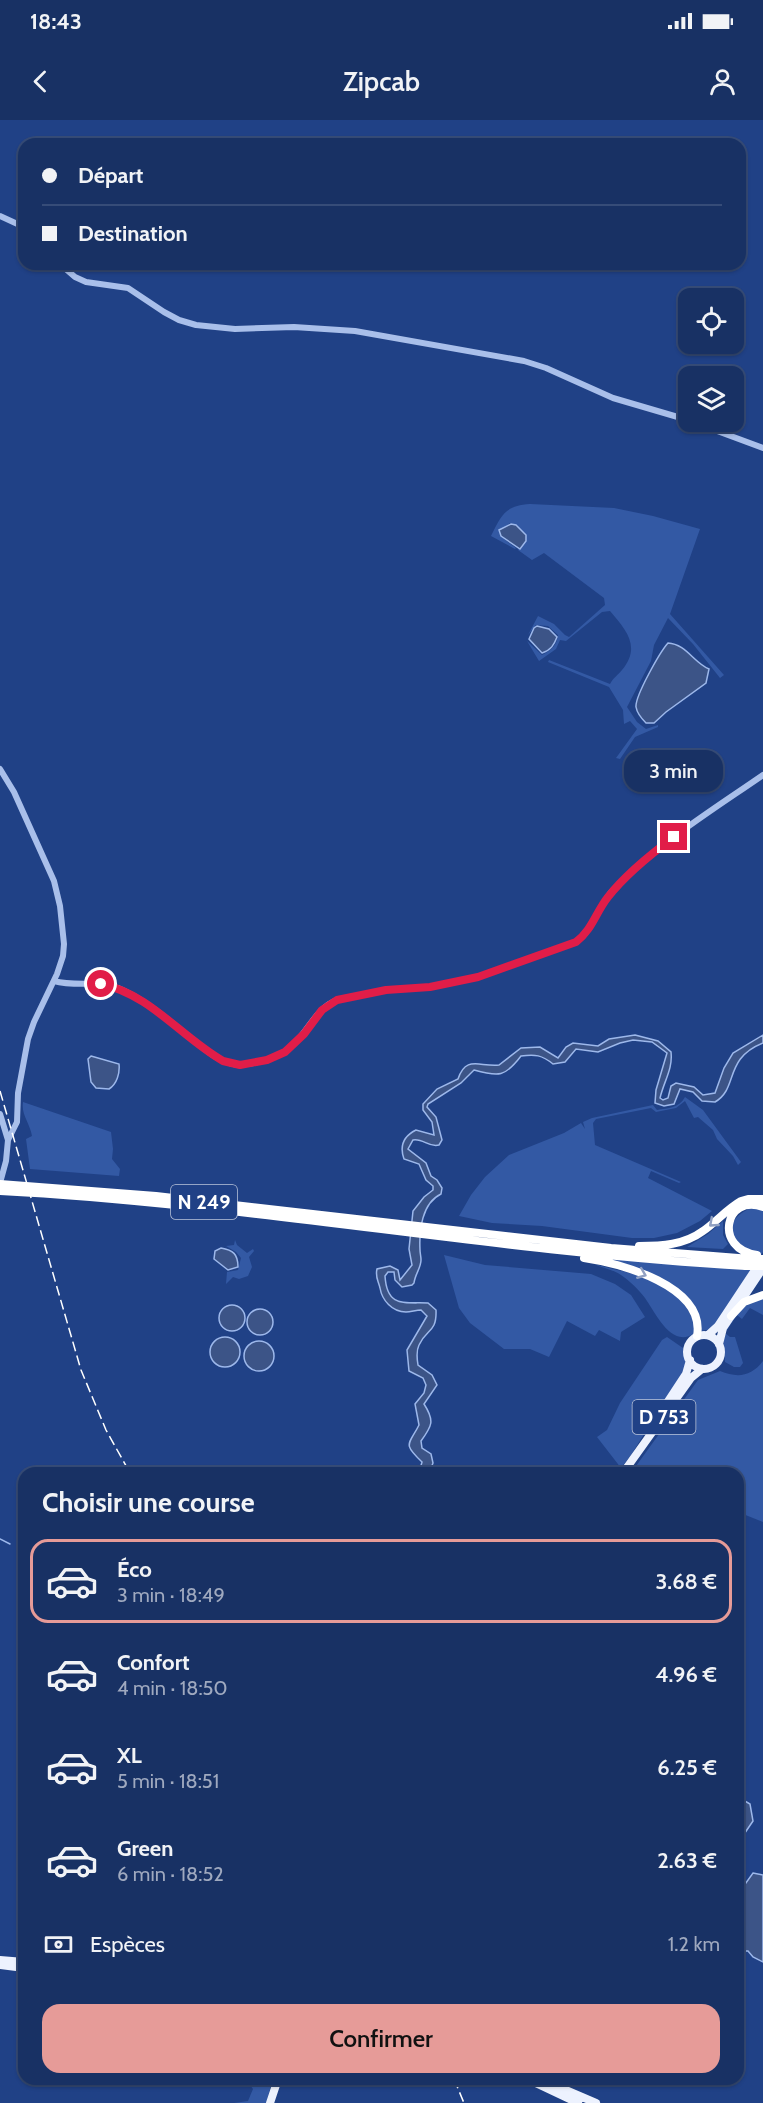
<!DOCTYPE html>
<html lang="fr">
<meta charset="utf-8">
<style>
:root{--surface:#183164;--page:#253d6d;--text:#f1f3f6;--muted:#9fa9bf;--line:#364c78;--accent:#e69b98}
body{margin:0;font-family:Cabin,sans-serif;background:var(--page);color:var(--text);height:100vh;display:flex;flex-direction:column;font-size:22px;white-space:nowrap}
*{box-sizing:border-box;margin:0}
p{font-size:20px;color:var(--muted)}
.icon{flex:none;width:33px;height:33px;fill:none;stroke:currentColor;stroke-width:2;stroke-linecap:round;stroke-linejoin:round}
.map{position:relative;flex:1;overflow:hidden}
.side{position:absolute;left:18px;top:1347px;width:726px;height:618px;display:flex;flex-direction:column;background:var(--surface);border-radius:18px;box-shadow:0 2px 4px #0004,0 0 0 2px var(--line)}
.side>*{flex:none}
.banner{position:absolute;left:18px;top:18px;width:728px;height:132px;border-radius:18px;box-shadow:0 2px 4px #0004,0 0 0 2px var(--line);display:grid;align-content:center;height:132px;padding:0 24px;background:var(--surface)}
.tools{position:absolute;left:678px;top:168px;display:grid;gap:12px}
.tools a{display:grid;place-items:center;width:66px;height:66px;border-radius:12px;background:var(--surface);box-shadow:0 2px 4px #0004,0 0 0 2px var(--line);font-size:30px}
.end{position:absolute;width:27px;height:27px;margin:-14px;border:8px solid #e11d48;background:#fff;box-shadow:0 0 0 3px #fff}
.from{border-radius:50%}
.bubble{position:absolute;height:42px;border-radius:18px;background:var(--surface);box-shadow:0 2px 4px #0004,0 0 0 2px var(--line);font-size:20px;font-weight:600;line-height:42px;text-align:center}
.banner b{display:flex;align-items:center;gap:21px;height:57px;font-size:22px}
.banner b+b{border-top:2px solid var(--line)}
.banner i{width:15px;height:15px;background:var(--text)}
ul{padding:0;list-style:none}
li{display:flex;align-items:center;gap:18px;height:84px;margin:0 12px 9px;padding:0 12px;border:3px solid transparent;border-radius:18px}
li div{flex:1}
li b{display:block;font-size:22px}
li em{font-style:normal;font-weight:600}
li.selected{border-color:var(--accent)}
li>.icon{width:54px;height:54px;stroke-width:1.5}
h2{padding:0 24px;font-size:27px;line-height:72px}
.pay{display:flex;align-items:center;gap:15px;height:66px;padding:0 24px;font-size:22px}
.pay p{margin-inline-start:auto}
.button{display:flex;gap:12px;margin-top:auto;padding:12px 24px}
.button a{flex:1;height:69px;border-radius:18px;background:var(--accent);color:#111;font-size:24px;font-weight:600;line-height:69px;text-align:center}
.status{display:flex;justify-content:space-between;align-items:center;height:42px;padding:0 30px;background:var(--surface);direction:ltr}
.status svg{height:16px;fill:currentColor}
header{display:flex;justify-content:space-between;align-items:center;height:78px;padding:0 24px;background:var(--surface);font-size:27px;font-weight:600}
.map>svg:first-child{display:block}
</style>
<div class="status"><b>18:43</b><svg viewBox="0 0 49 12"><path d="M0 12V9h3v3zM5 12V6h3v6zM10 12V3h3v9zM15 12V0h3v12zM26 1h20v11H26zM47 4h2v5h-2z"/></svg></div>
<header><svg class="icon" aria-label="back" viewBox="0 0 24 24"><path d="M15 5l-7 7 7 7"/></svg>Zipcab<svg class="icon" aria-label="person" viewBox="0 0 24 24"><circle cx="12" cy="8" r="4"/><path d="M4 21q1-7 8-7t8 7"/></svg></header>
<div class="map">
<svg width="763" height="1983" viewBox="0 0 763 1983">
<rect width="100%" height="100%" fill="#204186"/>
<path fill="#3359a4" d="M 530,384 L 614,388 L 653,396 L 700,409 L 670,494 L 724,555 L 720,558 L 693,524 L 668,498 L 654,525 L 651,541 L 627,587 L 637,602 L 646,609 L 658,605 L 658,607 L 635,617 L 620,639 L 616,638 L 637,609 L 630,601 L 624,604 L 623,590 L 609,567 L 548,542 L 549,540 L 610,564 C 613,558 618,555 622,550 C 642,526 625,509 610,491 L 602,492 L 566,521 L 560,520 L 556,529 L 539,541 L 527,521 L 542,535 C 551,530 557,526 558,515 L 548,506 L 536,505 L 528,515 L 538,496 L 554,504 L 565,515 L 569,517 L 605,485 L 604,478 L 544,433 L 532,440 L 518,430 L 526,416 L 517,405 L 510,403 L 500,411 L 500,416 L 516,428 L 515,429 L 491,416 C 502,394 505,386 530,384 Z
M 685,977 L 703,990 L 741,1042 L 738,1045 L 733,1036 L 717,1019 L 713,1010 L 698,997 L 694,998 L 685,981 L 676,988 L 656,992 L 651,988 L 596,999 L 593,1003 L 595,1025 L 681,1062 L 679,1063 L 651,1051 L 648,1058 L 712,1091 L 700,1101 L 677,1113 L 654,1118 L 632,1118 L 542,1106 L 492,1103 L 459,1096 L 471,1075 L 485,1057 L 509,1035 L 564,1013 L 581,1003 L 585,1009 L 583,1002 L 592,998 L 653,985 L 657,990 C 668,988 679,988 685,977 Z
M 23,982 L 111,1012 L 113,1029 L 112,1039 L 120,1049 L 119,1056 L 30,1049 L 26,1019 L 32,1016 C 30,1003 21,995 23,982 Z
M 753,1087 L 763,1090 L 763,1132 L 712,1209 L 701,1211 L 686,1177 L 609,1139 L 747,1149 L 749,1131 C 745,1127 737,1123 734,1117 C 727,1102 740,1092 753,1087 Z
M 723,1101 L 723,1115 L 728,1124 L 723,1129 L 687,1127 L 708,1114 Z
M 235,1120 L 237,1125 L 247,1133 L 253,1129 L 254,1131 L 249,1137 L 252,1147 L 248,1156 L 239,1159 L 233,1157 L 226,1164 L 227,1152 L 238,1150 L 241,1138 L 236,1132 L 226,1126 L 234,1125 Z
M 444,1135 L 485,1145 L 591,1154 L 615,1164 L 631,1175 L 645,1197 L 621,1212 L 620,1221 L 599,1210 L 595,1216 L 567,1201 L 549,1237 L 530,1229 L 504,1229 L 470,1203 L 459,1188 Z
M 594,1144 C 627,1153 672,1159 689,1192 C 693,1200 696,1206 693,1214 C 671,1228 655,1192 645,1178 C 640,1171 629,1160 621,1155 C 614,1150 603,1148 594,1144 Z
M 763,1177 L 763,1195 L 750,1188 L 742,1199 L 737,1195 L 725,1213 L 730,1217 L 735,1217 L 743,1243 L 740,1247 L 734,1247 L 725,1242 L 723,1213 L 742,1187 Z
M 667,1217 L 683,1228 L 686,1247 L 684,1250 L 631,1335 L 621,1348 L 597,1317 L 607,1310 L 620,1283 L 662,1220 Z
M 763,1241 L 763,1402 L 738,1392 L 738,1353 L 631,1353 L 698,1260 L 720,1251 C 737,1258 751,1257 763,1241 Z
M 251,1959 L 273,1959 L 266,1983 L 234,1983 L 248,1981 L 253,1969 L 250,1965 Z"/>
<path fill="#3c5487" stroke="#9db8eb" stroke-width="1.5" d="M 511,404 L 516,405 L 526,415 L 526,421 L 520,429 L 501,416 L 499,410 Z
M 537,506 L 549,509 L 557,517 C 554,525 551,530 542,533 L 529,519 L 534,508 Z
M 668,523 C 686,524 694,543 709,549 L 706,563 L 666,592 L 654,603 L 646,603 C 642,599 637,593 636,587 C 635,576 660,532 668,523 Z
M 635,915 L 658,921 L 671,932 C 673,949 664,961 660,978 L 663,980 L 668,978 L 671,966 L 676,963 L 694,967 L 703,975 L 715,973 L 724,948 L 733,933 L 763,915 L 763,923 C 723,939 739,968 715,982 L 702,981 L 693,972 L 680,969 L 674,984 L 664,986 L 655,983 L 656,970 L 667,933 L 652,922 L 633,920 L 620,923 L 598,932 L 576,929 L 565,942 L 553,944 C 542,935 535,934 521,936 C 505,957 499,957 474,950 L 461,963 L 428,984 L 427,987 L 436,997 L 442,1020 L 439,1025 C 429,1028 423,1018 413,1020 L 408,1029 L 426,1043 L 431,1056 L 437,1060 L 442,1068 L 441,1074 C 422,1083 419,1110 420,1130 C 420,1133 421,1136 421,1140 C 421,1148 415,1154 414,1163 L 412,1165 L 402,1167 L 395,1160 L 394,1152 L 388,1152 L 385,1156 C 387,1188 404,1182 428,1183 L 436,1190 C 437,1213 426,1209 419,1225 C 416,1231 417,1239 418,1245 L 432,1255 L 437,1265 L 424,1284 C 435,1301 432,1306 421,1321 L 422,1328 L 431,1334 L 433,1343 L 429,1353 L 419,1353 L 422,1342 C 402,1323 409,1325 419,1305 L 415,1284 L 424,1273 L 426,1265 L 423,1258 L 409,1251 L 407,1230 L 427,1196 L 421,1190 C 416,1190 411,1192 406,1192 C 392,1192 382,1180 380,1168 C 378,1160 375,1157 377,1149 L 390,1146 L 398,1150 L 400,1160 L 412,1145 L 409,1129 L 413,1091 L 424,1077 L 433,1070 L 433,1066 L 426,1060 L 419,1044 L 404,1039 C 399,1025 404,1016 416,1010 L 434,1015 L 432,1002 L 423,990 L 423,984 L 437,969 L 458,959 C 466,935 479,947 499,945 L 521,928 L 540,927 L 558,938 L 566,927 L 573,923 L 598,926 L 609,919 Z
M 91,936 L 119,944 C 120,953 117,964 109,969 L 96,968 L 91,962 L 88,939 Z
M 221,1128 C 233,1130 238,1134 238,1147 L 228,1150 L 214,1139 L 215,1131 Z
M219 1198a13 13 0 1 1 26 0a13 13 0 1 1-26 0Z
M247 1202a13 13 0 1 1 26 0a13 13 0 1 1-26 0Z
M210 1232a15 15 0 1 1 30 0a15 15 0 1 1-30 0Z
M244 1236a15 15 0 1 1 30 0a15 15 0 1 1-30 0Z
M 738,1677 L 750,1684 L 753,1701 L 738,1723 Z
M 753,1753 L 763,1755 L 763,1842 L 753,1837 L 748,1831 L 738,1831 L 738,1774 Z"/>
<g fill="none" stroke-linecap="round" stroke-linejoin="round">
<path stroke="#9db8eb" stroke-width="1.5" d="M 0,1419 L 10,1424"/>
<path stroke="#a9bfea" stroke-width="6" d="M 0,96 L 24,107
M 60,144 L 75,157 L 86,162 L 128,168 L 164,192 L 179,200 L 196,205 L 235,209 L 294,207 L 355,211 L 524,241 L 546,248 L 613,278 L 688,300
M 693,302 L 763,328
M 0,649 L 14,672 L 54,761 L 60,786 L 64,824 L 63,836 L 57,854 L 34,902 L 28,919 L 18,973 L 17,1002 L 8,1020 L 6,1041 L 0,1063
M 54,861 C 75,867 97,860 118,868 C 144,879 165,897 187,915 C 200,925 216,941 233,944 C 245,946 262,942 274,937 C 306,925 310,890 337,880 L 386,870 L 430,867 L 478,857 L 576,822 C 594,809 598,786 613,770 C 657,724 711,691 763,655
M 0,994 L 8,1020"/>
<path stroke="#edf2fe" stroke-width="8" d="M 708,1215 L 718,1206 L 761,1141
M687 1232a17 17 0 1 1 34 0a17 17 0 1 1-34 0Z
M 719,1224 L 723,1208 L 763,1148
M 665,1286 L 686,1254 L 690,1240
M 623,1353 L 691,1258 L 702,1249
M 0,1840 L 24,1842
M 0,1845 L 24,1848
M 527,1959 L 578,1983
M 540,1959 L 596,1983
M 270,1983 L 278,1959"/>
<path stroke="#fff" stroke-width="8" d="M 0,1064 L 156,1076 L 611,1128 L 751,1139
M 0,1071 C 250,1084 497,1132 746,1146
M 639,1126 C 662,1126 684,1125 703,1111 C 716,1102 727,1089 741,1081 L 748,1079 L 763,1079
M 757,1135 C 713,1129 725,1073 763,1087
M 584,1138 C 620,1143 706,1166 697,1216
M 731,1196 L 744,1182 L 763,1175"/>
<path stroke="#fff" stroke-width="1.5" stroke-dasharray="10 4.5" stroke-linecap="butt" d="M 0,971 L 81,1250 L 106,1310 L 130,1353
M 454,1959 L 464,1983"/>
<path stroke="#fff" stroke-width="8" d="M 751,1139 L 763,1139
M 746,1146 L 763,1146"/>
</g>
<defs><path id="oneway-chevron" d="M-2-3.5L2.5 0L-2 3.5" fill="none" stroke-width="1.6" stroke-linecap="round" stroke-linejoin="round" transform="scale(1.5)"/></defs>
<g stroke="#90a0c2">
<use href="#oneway-chevron" transform="translate(713 1103) rotate(139)"/>
<use href="#oneway-chevron" transform="translate(642 1154) rotate(22)"/>
</g>
<g fill="none" stroke-linecap="round" stroke-linejoin="round">
<path stroke="#e11d48" stroke-width="8" d="M 101,864 C 150,874 181,917 223,941 L 240,945 L 267,940 L 285,932 L 304,914 L 322,890 L 337,880 L 386,870 L 430,867 L 478,857 L 576,822 C 592,810 596,792 608,777 C 626,754 651,734 674,717"/>
</g>
<g text-anchor="middle" dominant-baseline="central" stroke-width="4.5" stroke-linejoin="round" paint-order="stroke">
<g fill="#204186" stroke="#bcc6db" stroke-width="1.5">
<rect x="171" y="1065" width="66" height="34" rx="4.5"/>
<rect x="632.5" y="1280" width="63" height="34" rx="4.5"/>
</g>
<g font-size="20" font-weight="bold" fill="#fff">
<text x="204" y="1082">N 249</text>
<text x="664" y="1297">D 753</text>
</g>
</g>
</svg>
<div class="tools">
<a><svg class="icon" aria-label="locate" viewBox="0 0 24 24"><circle cx="12" cy="12" r="6"/><path d="M12 2v4M12 18v4M2 12h4M18 12h4"/></svg></a>
<a><svg class="icon" aria-label="layers" viewBox="0 0 24 24"><path d="M12 4l9 5-9 5-9-5zM3 14l9 5 9-5"/></svg></a>
</div>
<i class="end from" style="left:101px;top:864px"></i>
<i class="end" style="left:674px;top:717px"></i>
<div class="bubble" style="left:624px;top:630px;width:99px">3 min</div>
<div class="banner">
<b><i class="from"></i>Départ</b>
<b><i></i>Destination</b>
</div>
<section class="side">
<h2>Choisir une course</h2>
<ul>
<li class="selected"><svg class="icon" aria-label="car" viewBox="0 0 24 24"><path d="M5 17H2v-5l4-1 3-4h7l3 4 3 1v5h-3M9 17h6M6 11h13"/><circle cx="7" cy="17" r="2"/><circle cx="17" cy="17" r="2"/></svg><div><b>Éco</b><p>3 min · 18:49</p></div><em>3.68 €</em></li>
<li><svg class="icon" aria-label="car" viewBox="0 0 24 24"><path d="M5 17H2v-5l4-1 3-4h7l3 4 3 1v5h-3M9 17h6M6 11h13"/><circle cx="7" cy="17" r="2"/><circle cx="17" cy="17" r="2"/></svg><div><b>Confort</b><p>4 min · 18:50</p></div><em>4.96 €</em></li>
<li><svg class="icon" aria-label="car" viewBox="0 0 24 24"><path d="M5 17H2v-5l4-1 3-4h7l3 4 3 1v5h-3M9 17h6M6 11h13"/><circle cx="7" cy="17" r="2"/><circle cx="17" cy="17" r="2"/></svg><div><b>XL</b><p>5 min · 18:51</p></div><em>6.25 €</em></li>
<li><svg class="icon" aria-label="car" viewBox="0 0 24 24"><path d="M5 17H2v-5l4-1 3-4h7l3 4 3 1v5h-3M9 17h6M6 11h13"/><circle cx="7" cy="17" r="2"/><circle cx="17" cy="17" r="2"/></svg><div><b>Green</b><p>6 min · 18:52</p></div><em>2.63 €</em></li>
</ul>
<div class="pay"><svg class="icon" aria-label="cash" viewBox="0 0 24 24"><path d="M3 7h18v10H3z"/><circle cx="12" cy="12" r="2"/></svg>Espèces<p>1.2 km</p></div>
<div class="button"><a>Confirmer</a></div>
</section>
</div>
